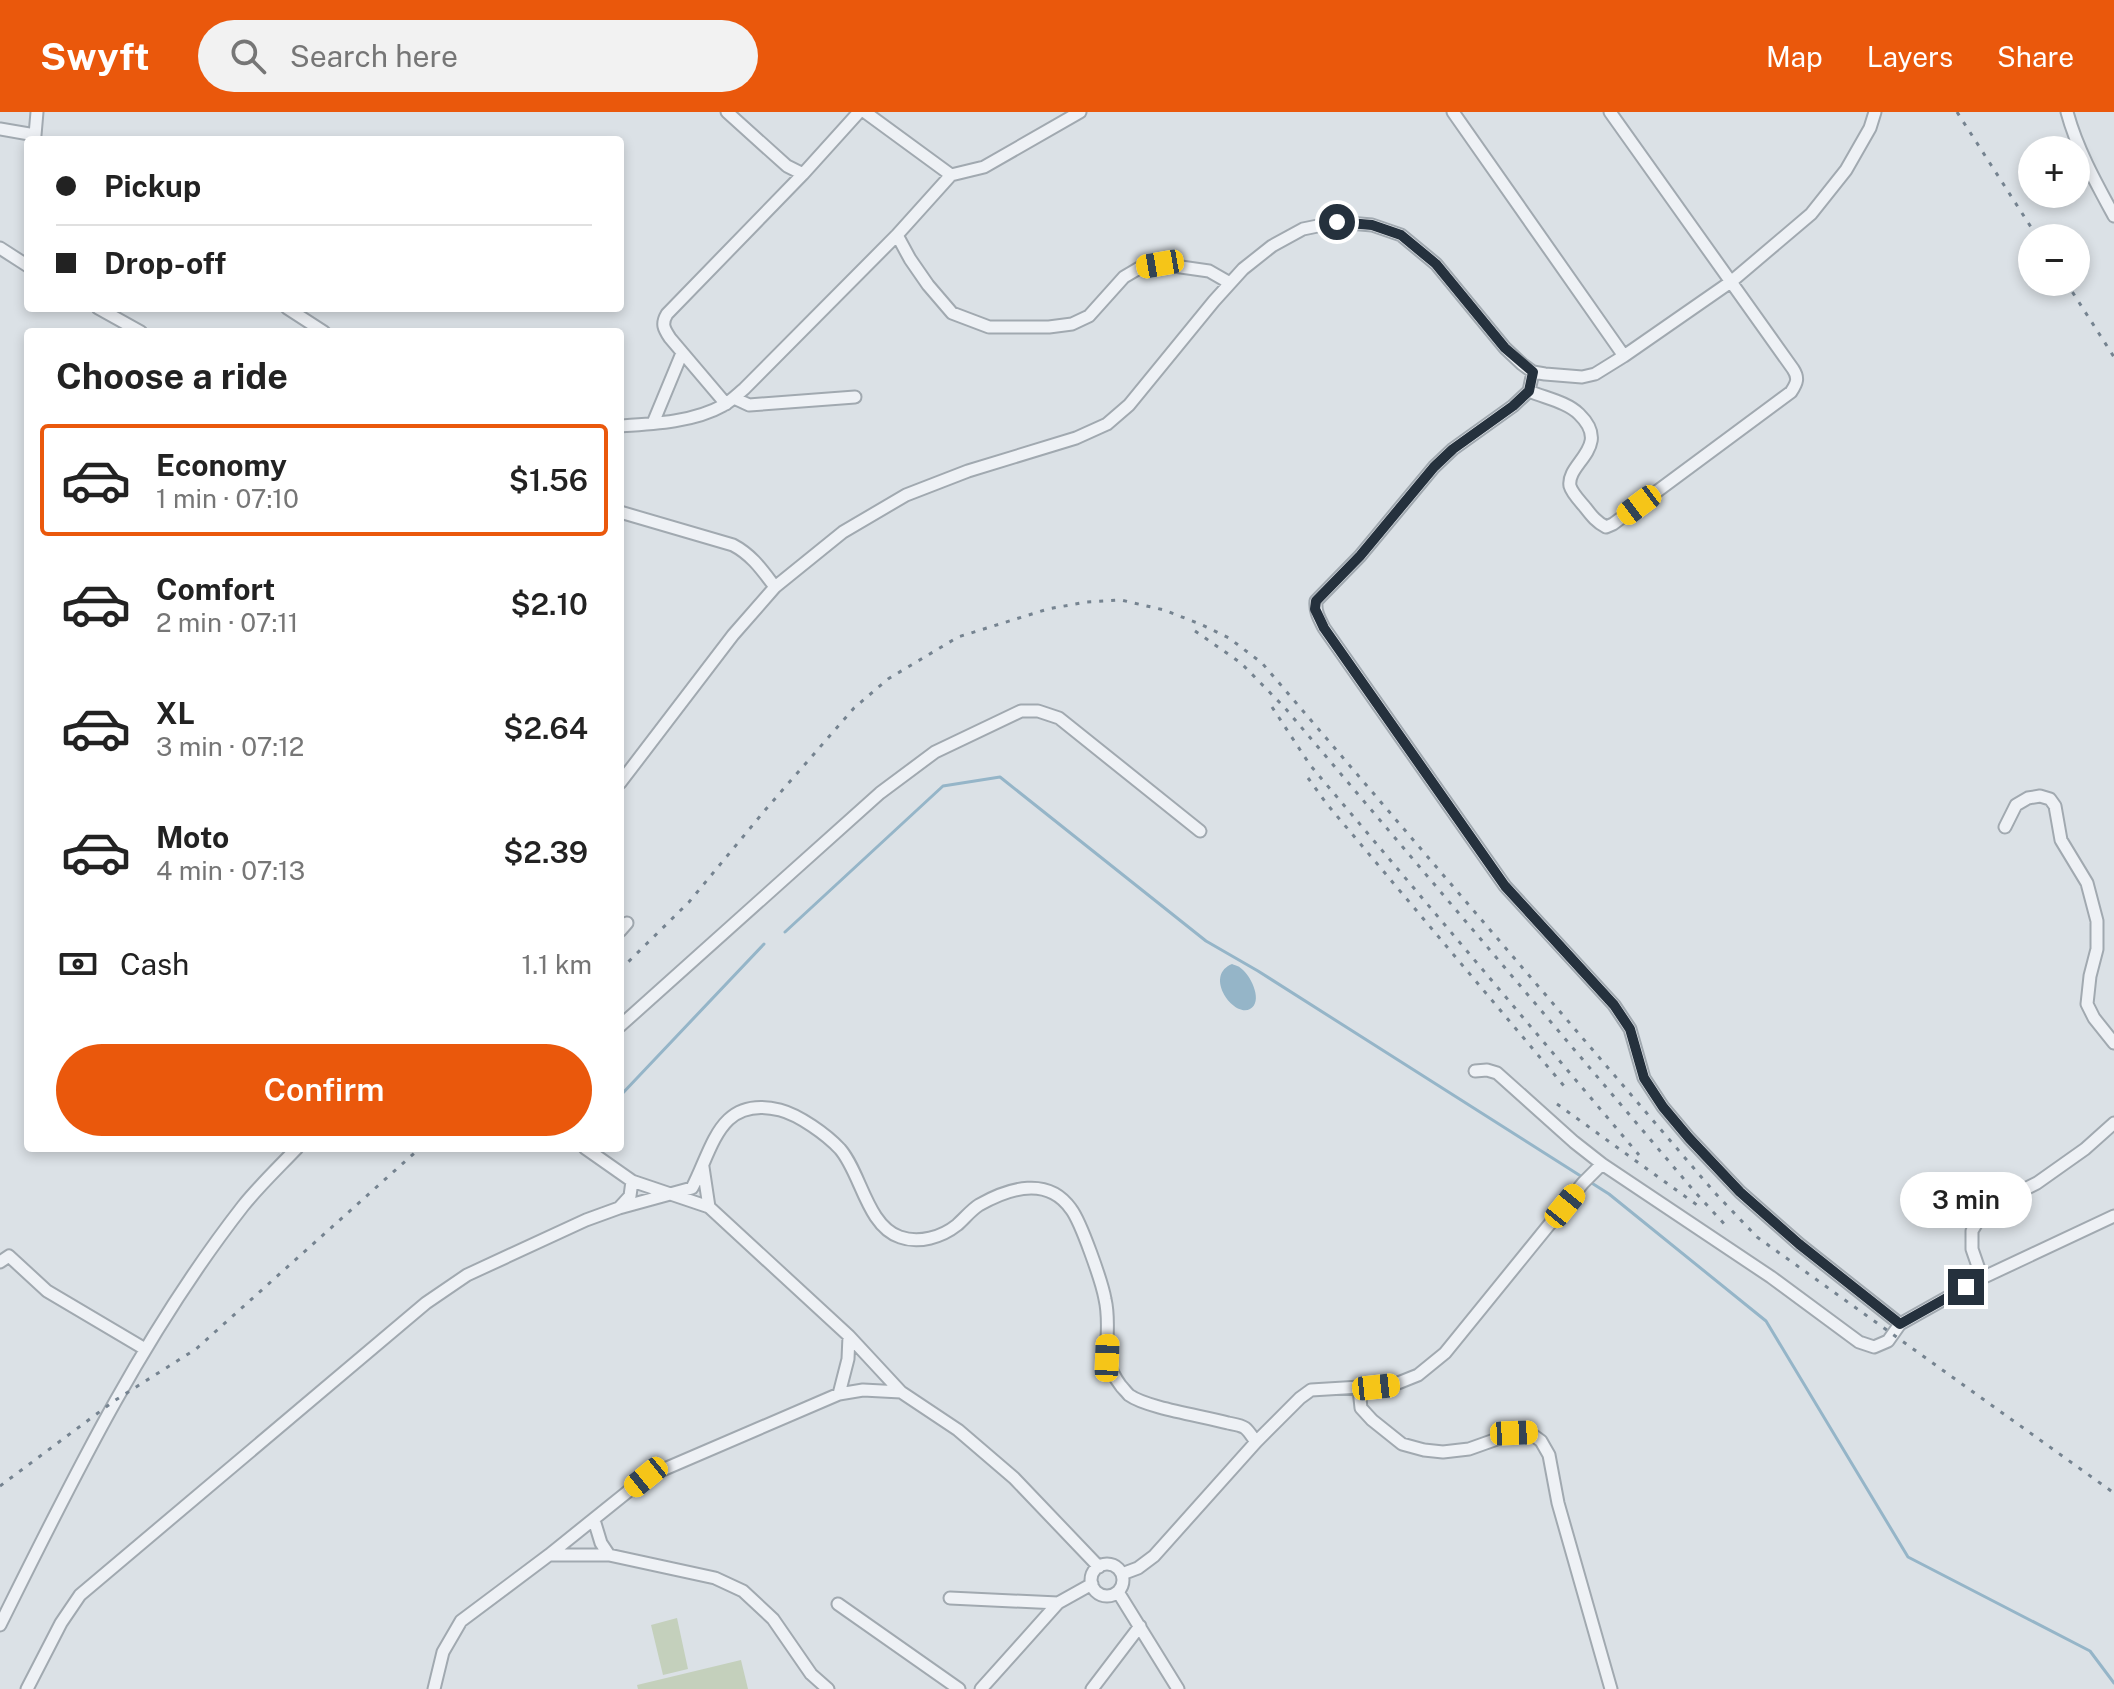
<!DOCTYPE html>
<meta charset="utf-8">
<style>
:root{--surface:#fff;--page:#f2f2f2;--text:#222;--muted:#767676;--line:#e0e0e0;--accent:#ea580c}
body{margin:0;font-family:"Public Sans",sans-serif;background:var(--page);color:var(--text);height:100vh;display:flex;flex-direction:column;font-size:30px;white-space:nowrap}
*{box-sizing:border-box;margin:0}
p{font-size:26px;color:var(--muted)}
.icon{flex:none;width:44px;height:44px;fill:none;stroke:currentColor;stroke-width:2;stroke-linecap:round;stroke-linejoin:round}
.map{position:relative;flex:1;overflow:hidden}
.side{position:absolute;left:24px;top:216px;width:600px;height:824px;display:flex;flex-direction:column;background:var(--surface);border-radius:8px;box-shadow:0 4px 12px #0003}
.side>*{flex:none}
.top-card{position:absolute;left:24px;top:24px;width:600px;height:176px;border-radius:8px;box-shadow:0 4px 12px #0003;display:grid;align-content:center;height:176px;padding:0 32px;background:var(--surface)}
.controls{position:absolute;left:2018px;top:24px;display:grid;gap:16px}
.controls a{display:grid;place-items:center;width:72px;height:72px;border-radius:50%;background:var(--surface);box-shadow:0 4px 12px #0003;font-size:40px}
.end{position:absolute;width:36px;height:36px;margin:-18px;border:10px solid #25313d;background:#fff;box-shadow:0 0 0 4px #fff}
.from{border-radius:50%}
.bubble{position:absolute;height:56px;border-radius:28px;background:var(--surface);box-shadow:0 4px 12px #0003;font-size:26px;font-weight:600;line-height:56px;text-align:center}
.car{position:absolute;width:24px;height:48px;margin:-24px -12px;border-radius:10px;box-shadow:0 0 6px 2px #0007;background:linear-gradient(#f5c518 24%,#345 0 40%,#f5c518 0 76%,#345 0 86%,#f5c518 0)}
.top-card b{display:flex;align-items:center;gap:28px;height:76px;font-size:30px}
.top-card b+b{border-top:2px solid var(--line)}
.top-card i{width:20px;height:20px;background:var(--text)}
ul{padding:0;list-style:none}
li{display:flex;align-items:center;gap:24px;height:112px;margin:0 16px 12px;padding:0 16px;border:4px solid transparent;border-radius:8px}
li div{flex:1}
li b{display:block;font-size:30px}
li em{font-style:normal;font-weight:600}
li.selected{border-color:var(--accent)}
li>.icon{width:72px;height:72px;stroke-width:1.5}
h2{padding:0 32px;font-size:36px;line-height:96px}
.pay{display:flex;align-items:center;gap:20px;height:88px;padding:0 32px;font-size:30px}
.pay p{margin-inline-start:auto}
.cta{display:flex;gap:16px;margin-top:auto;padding:16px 32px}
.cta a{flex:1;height:92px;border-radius:48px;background:var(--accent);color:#fff;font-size:32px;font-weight:600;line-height:92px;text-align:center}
header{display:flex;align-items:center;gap:48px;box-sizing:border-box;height:112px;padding:0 40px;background:var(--accent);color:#fff}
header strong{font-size:38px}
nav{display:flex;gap:44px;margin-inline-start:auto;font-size:28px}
.search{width:560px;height:72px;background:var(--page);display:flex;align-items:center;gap:20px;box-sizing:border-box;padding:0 28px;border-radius:44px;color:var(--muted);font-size:30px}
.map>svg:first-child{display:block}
</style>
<header>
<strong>Swyft</strong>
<div class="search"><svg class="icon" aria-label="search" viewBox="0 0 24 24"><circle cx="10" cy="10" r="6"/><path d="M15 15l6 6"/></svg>Search here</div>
<nav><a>Map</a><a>Layers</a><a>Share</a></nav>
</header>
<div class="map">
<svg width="2114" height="1577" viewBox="0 0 2114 1577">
<rect width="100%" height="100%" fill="#dbe1e6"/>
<path fill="#c4d0bc" d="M 677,1506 L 688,1557 L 663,1563 L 651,1513 Z
M 741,1548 L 748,1577 L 638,1577 L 637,1573 Z"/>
<path fill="#95b5c8" d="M 1232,852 C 1237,854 1239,854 1243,858 C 1252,866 1263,890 1250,897 C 1234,906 1203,864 1232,852 Z"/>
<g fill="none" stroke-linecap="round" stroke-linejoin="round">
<path stroke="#95b5c8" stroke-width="3" d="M 785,820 L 943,674 L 1000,665 L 1206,829 L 1258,859 L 1609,1082 L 1766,1209 L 1908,1445 L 2090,1539 L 2114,1571
M 620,984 L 764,832"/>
<g stroke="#a1a9b0" stroke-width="15">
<path id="minor" d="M 727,0 L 787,54 L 803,62
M 865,0 L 951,63
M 1453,0 L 1624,244
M 2067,0 C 2077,37 2096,71 2114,104
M 0,17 L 35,23 L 37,0
M 897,123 L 910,147 L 928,173 L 952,201 L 989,215 L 1049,215 L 1072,212 L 1089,204 L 1124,165 L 1141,155 L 1160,152 L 1209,159 L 1230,171
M 0,136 L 28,154
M 98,196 L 141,220
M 287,196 L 324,220
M 1533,260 L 1529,279 L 1513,294 L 1453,337 L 1434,355 L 1360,444 L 1316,489 C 1315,500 1319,506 1324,516 L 1505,774 L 1614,893 L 1630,917 L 1644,966 L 1663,995 L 1689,1026 L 1740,1080 L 1799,1132 L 1900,1212
M 1529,279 C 1545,286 1567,290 1579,302 C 1613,335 1566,351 1570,374 C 1572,381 1579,388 1584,394 C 1591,403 1596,410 1606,415 L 1613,412 L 1791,280 C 1797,271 1799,266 1793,257 L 1610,0
M 734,286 L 749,293 L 855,285
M 726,292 L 670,226 C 664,217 661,212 667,202 L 803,62 L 859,0
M 653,311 L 682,241
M 620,314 C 654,312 694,310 724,293 C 731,289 738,282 744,277 L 897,123 L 951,63 L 984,55 L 1080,0
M 620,400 L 733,433 C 752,443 762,458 775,475
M 620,671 L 733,523 L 775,475 L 843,420 L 906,383 L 968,359 L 1076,326 L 1107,312 L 1129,293 L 1214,189 L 1243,157 L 1272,134 L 1303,117 L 1337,110 L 1372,113 L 1401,123 L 1436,152 L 1505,236 L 1522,252 L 1533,260 L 1545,262 L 1582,265 L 1595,262 L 1624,244 L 1732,169 L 1811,102 L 1846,58 L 1870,16 L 1875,0
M 2005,715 L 2016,693 L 2028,686 L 2040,684 L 2050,687 L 2055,694 L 2061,728 L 2087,771 L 2097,809 L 2097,837 L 2090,864 L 2087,892 L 2094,906 L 2114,931
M 620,819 L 627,811
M 620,914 L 880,681 L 935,640 L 1021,599 L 1038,599 L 1059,606 L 1200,719
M 1475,959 L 1487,958 L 1497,961 L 1574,1030 L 1602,1052 L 1771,1165 L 1859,1230 L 1874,1235 L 1888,1229 L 1900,1212 L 1982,1166 L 2114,1104
M 585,1036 L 632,1069 L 709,1095 L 849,1224 L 901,1280 L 958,1318 L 1014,1366 L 1099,1455
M 703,1055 L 709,1095
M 619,1096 L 692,1076 C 713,1036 719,983 780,998 C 799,1003 826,1022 840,1037 C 861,1061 867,1114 900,1125 C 919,1132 942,1125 957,1113 C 964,1107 971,1098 979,1093 C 1009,1076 1048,1064 1071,1097 C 1081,1110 1102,1170 1105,1187 C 1113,1221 1097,1243 1121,1274 C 1122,1275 1128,1282 1129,1283 C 1147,1296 1203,1304 1228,1311 C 1233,1312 1241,1313 1245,1316 C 1249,1319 1253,1326 1256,1330
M 0,1150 L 9,1144 L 47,1179 L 145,1237
M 1982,1166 L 1972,1137 L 1972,1119 L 1982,1102 L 1999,1090 L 2037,1071 L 2085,1037 L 2114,1011
M 1359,1277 L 1361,1296 L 1372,1308 L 1402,1332 L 1424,1338 L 1443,1340 L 1469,1337 L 1514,1321 L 1530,1321 L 1541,1329 L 1549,1343 L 1558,1391 L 1611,1577
M 839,1282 L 848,1247 L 849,1224
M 594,1408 L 601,1431 L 609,1443
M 549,1443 L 609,1443 L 715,1466 L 743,1479 L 773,1507 L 811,1562 L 828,1577
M1091 1468a16 16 0 1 1 32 0a16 16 0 1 1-32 0Z
M 1122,1462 L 1138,1456 L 1154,1444 L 1256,1330 L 1300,1286 L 1311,1278 L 1393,1273 L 1418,1263 L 1445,1241 L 1583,1071 L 1602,1052
M 1118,1480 L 1178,1577
M 950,1486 L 1058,1491
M 838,1492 L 959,1577
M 0,1513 C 72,1368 143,1222 243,1094 C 259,1074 279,1055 297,1036
M 27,1577 L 61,1511 L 80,1483 L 426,1191 L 467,1163 L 586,1108 L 619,1096 L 630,1084 L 632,1069
M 434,1577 L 443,1540 L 461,1509 L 549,1443 L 646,1365 L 839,1282 L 863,1278 L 901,1280
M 981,1577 L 1058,1491 L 1092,1472
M 1092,1577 L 1140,1514"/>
</g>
<use href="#minor" stroke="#eef1f5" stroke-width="11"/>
<path stroke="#758390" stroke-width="3" stroke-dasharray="4 8" stroke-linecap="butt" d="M 1957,0 L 2038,126
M 2066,170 L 2114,245
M 1195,519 L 1241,551 L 1285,596 L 1694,1079 L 1727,1115
M 1272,595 L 1310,653 L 1639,1043
M 1308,666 L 1326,691 L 1564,974
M 620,858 L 689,790 L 766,697 L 854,596 L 888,567 L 958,525 L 1048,497 L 1086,490 L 1121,488 L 1164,498 L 1200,512 L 1229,526 L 1262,551 L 1715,1081 L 1757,1125 L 2114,1381
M 1557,992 L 1697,1093
M 0,1374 L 114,1289 L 196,1237 L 420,1036"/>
</g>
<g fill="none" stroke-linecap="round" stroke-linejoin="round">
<path stroke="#25313d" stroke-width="10" d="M 1337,110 L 1372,113 L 1401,123 L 1436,152 L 1505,236 L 1533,260 L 1529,279 L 1513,294 L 1453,337 L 1434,355 L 1360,444 L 1316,489 L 1315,497 L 1324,516 L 1505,774 L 1614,893 L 1630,917 L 1644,966 L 1663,995 L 1689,1026 L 1740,1080 L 1799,1132 L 1900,1212 L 1966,1175"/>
</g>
</svg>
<div class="controls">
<a>+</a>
<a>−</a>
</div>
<i class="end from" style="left:1337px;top:110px"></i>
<i class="end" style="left:1966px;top:1175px"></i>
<div class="bubble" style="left:1900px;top:1060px;width:132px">3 min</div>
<i class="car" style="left:1160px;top:152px;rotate:260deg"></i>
<i class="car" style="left:1639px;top:393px;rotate:233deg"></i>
<i class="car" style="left:1565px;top:1094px;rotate:39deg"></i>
<i class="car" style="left:1107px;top:1246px;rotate:2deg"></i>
<i class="car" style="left:1376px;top:1275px;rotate:84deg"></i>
<i class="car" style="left:1514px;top:1321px;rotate:88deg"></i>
<i class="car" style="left:646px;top:1365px;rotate:231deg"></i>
<div class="top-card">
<b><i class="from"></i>Pickup</b>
<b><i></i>Drop-off</b>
</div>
<section class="side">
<h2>Choose a ride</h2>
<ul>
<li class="selected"><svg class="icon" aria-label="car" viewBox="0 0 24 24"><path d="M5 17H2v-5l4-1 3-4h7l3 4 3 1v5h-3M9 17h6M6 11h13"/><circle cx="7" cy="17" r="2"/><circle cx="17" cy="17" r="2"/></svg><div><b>Economy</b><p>1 min · 07:10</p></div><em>$1.56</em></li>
<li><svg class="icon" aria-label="car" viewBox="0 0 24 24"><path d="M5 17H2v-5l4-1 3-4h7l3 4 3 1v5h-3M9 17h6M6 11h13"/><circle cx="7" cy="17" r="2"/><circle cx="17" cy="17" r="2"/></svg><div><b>Comfort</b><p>2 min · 07:11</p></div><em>$2.10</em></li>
<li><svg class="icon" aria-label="car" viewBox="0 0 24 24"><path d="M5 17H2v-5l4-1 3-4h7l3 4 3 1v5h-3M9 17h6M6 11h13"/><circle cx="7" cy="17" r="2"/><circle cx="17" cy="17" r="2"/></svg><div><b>XL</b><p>3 min · 07:12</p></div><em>$2.64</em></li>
<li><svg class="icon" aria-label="car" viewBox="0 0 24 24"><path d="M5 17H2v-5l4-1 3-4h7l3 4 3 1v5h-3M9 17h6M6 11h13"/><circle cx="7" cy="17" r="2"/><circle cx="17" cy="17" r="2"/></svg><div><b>Moto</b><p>4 min · 07:13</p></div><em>$2.39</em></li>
</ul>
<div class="pay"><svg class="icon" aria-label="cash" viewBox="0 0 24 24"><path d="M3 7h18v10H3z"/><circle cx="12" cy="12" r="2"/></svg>Cash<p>1.1 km</p></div>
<div class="cta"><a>Confirm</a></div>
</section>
</div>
